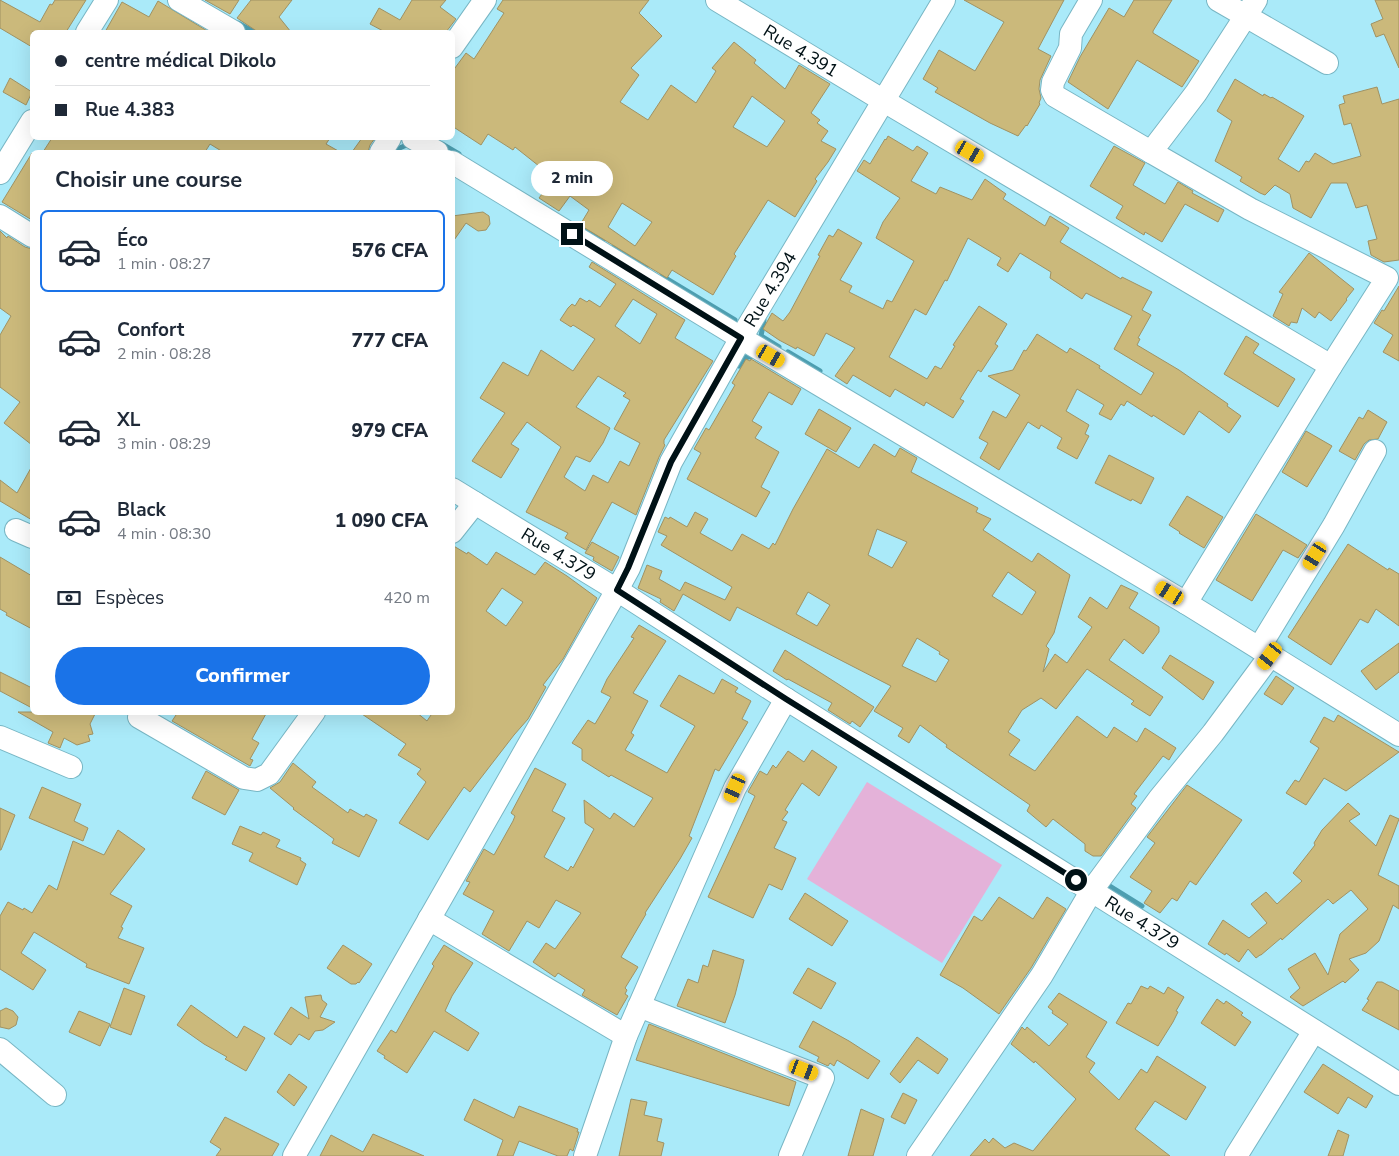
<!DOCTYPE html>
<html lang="fr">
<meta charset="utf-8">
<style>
:root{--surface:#fff;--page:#f6f6f7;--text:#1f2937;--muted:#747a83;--line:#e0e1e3;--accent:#1a73e8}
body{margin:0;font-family:"Nunito Sans",sans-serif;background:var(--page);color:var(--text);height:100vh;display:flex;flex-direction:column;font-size:19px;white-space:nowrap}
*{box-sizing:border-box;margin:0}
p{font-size:16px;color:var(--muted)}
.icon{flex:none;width:28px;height:28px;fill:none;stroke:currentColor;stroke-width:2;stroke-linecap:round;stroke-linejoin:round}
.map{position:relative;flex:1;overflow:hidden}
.panel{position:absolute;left:30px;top:150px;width:425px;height:565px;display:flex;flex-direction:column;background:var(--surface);border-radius:8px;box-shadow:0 5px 20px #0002}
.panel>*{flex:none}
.banner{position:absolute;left:30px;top:30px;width:425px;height:110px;border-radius:8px;box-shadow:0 5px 20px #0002;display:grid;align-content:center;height:110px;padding:0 25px;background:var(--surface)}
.end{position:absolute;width:22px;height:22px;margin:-11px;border:6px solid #001116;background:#fff;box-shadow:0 0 0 2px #fff}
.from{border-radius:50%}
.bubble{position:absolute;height:35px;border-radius:18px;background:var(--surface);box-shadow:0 5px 20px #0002;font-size:16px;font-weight:800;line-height:35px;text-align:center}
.car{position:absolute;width:15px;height:30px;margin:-15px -8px;border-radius:6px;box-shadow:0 0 4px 1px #0007;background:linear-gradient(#f5c518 24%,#345 0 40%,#f5c518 0 76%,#345 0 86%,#f5c518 0)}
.banner b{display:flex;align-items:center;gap:18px;height:48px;font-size:19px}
.banner b+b{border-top:1px solid var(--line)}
.banner i{width:12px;height:12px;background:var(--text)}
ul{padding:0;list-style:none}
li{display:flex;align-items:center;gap:15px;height:82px;margin:0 10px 8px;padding:0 15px;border:2px solid transparent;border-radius:8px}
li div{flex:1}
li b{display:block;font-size:19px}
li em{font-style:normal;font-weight:800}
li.current{border-color:var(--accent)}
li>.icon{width:45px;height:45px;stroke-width:1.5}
h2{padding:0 25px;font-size:22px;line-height:60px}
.pay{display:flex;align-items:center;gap:12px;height:55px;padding:0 25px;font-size:19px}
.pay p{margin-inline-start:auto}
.action{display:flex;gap:10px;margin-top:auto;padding:10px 25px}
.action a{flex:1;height:58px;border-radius:30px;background:var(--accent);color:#fff;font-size:20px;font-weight:800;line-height:58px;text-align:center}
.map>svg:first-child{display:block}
</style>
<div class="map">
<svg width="1399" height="1156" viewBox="0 0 1399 1156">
<rect width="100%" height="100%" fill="#aaeaf9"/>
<path fill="#e4b2d9" d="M 867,782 L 1002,865 L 942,963 L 807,879 Z"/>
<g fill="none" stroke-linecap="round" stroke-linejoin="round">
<path stroke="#4d9eb0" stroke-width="5" d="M 238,23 L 254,32
M 442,144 L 459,154
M 395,150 L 409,144 L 410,145
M 575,224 L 603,240
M 614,247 L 646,267
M 662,276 L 735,320
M 764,320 L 761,336 L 779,347
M 788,352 L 820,371
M 739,366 L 744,358 L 753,356
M 1105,883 L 1142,906"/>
</g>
<path fill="#cbb97b" stroke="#a09263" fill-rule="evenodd" d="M 0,0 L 40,22 L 50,4 L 52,5 L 55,0 L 86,0 L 66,32 L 32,32 L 32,47 L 0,28 Z
M 205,0 L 239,0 L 230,14 Z
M 251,0 L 292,0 L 279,17 L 291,32 L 258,32 L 237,18 Z
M 412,0 L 446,0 L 440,7 L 456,19 L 446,32 L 385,32 L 370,24 L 379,8 L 400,20 Z
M 503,0 L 649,0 L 639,13 L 662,36 L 631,68 L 639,75 L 620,102 L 648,120 L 671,85 L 696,103 L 716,71 L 712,68 L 734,42 L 756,60 L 754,63 L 785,89 L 799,65 L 830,84 L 811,113 L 820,120 L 817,123 L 828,131 L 821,141 L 836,149 L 828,162 L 815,179 L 817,181 L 795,217 L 768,200 L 734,254 L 736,256 L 713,295 L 672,270 L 667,278 L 580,225 L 589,210 L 570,196 L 559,211 L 539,198 L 545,190 L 535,182 L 544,170 L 515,147 L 513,150 L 488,134 L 481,145 L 452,126 L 452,72 L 466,53 L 474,59 L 504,13 L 497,9 ZM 752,96 L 785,121 L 767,147 L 733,127 ZM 622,203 L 652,222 L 635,246 L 608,227 Z
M 964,0 L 1064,0 L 1038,49 L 1051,56 L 1040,80 L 1039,89 L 1041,98 L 1039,103 L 1040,104 L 1027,126 L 1026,125 L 1018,136 L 990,123 L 935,92 L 938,88 L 923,79 L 939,50 L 975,71 L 1004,22 Z
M 1134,0 L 1172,0 L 1153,31 L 1153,33 L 1199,61 L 1182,87 L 1137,60 L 1108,109 L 1068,82 L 1080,57 L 1109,8 L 1124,17 Z
M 1375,0 L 1399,0 L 1399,68 L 1384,34 L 1376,37 L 1371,24 L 1383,19 Z
M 158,1 L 209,32 L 105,32 L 122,2 L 149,17 Z
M 10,78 L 32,92 L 26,105 L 3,92 Z
M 1235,79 L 1263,96 L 1264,94 L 1271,98 L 1272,97 L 1304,116 L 1278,159 L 1299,172 L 1306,161 L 1309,162 L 1315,153 L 1333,164 L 1361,156 L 1351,123 L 1344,125 L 1339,105 L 1345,103 L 1343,96 L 1377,87 L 1382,104 L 1399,99 L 1399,260 L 1384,262 L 1371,255 L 1368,241 L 1377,239 L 1367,205 L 1356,208 L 1347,183 L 1331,183 L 1311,218 L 1293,208 L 1290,194 L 1275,185 L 1265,195 L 1260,193 L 1240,181 L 1242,177 L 1215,161 L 1232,121 L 1217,111 Z
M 888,136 L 913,151 L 917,146 L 928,153 L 911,181 L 936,194 L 940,187 L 972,200 L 985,179 L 1006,194 L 1003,199 L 1045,226 L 1050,216 L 1069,228 L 1060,242 L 1121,279 L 1122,277 L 1152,292 L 1142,310 L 1151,315 L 1138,338 L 1140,339 L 1137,345 L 1179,370 L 1228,404 L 1227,406 L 1241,416 L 1229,433 L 1199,411 L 1184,435 L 1153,415 L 1152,417 L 1127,401 L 1124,406 L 1121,404 L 1111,420 L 1099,414 L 1104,405 L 1077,389 L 1066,411 L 1089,425 L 1085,434 L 1089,436 L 1077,459 L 1057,448 L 1062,438 L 1041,425 L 1039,429 L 1028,422 L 999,470 L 980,458 L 988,443 L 979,438 L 993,411 L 1006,418 L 1020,395 L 988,376 L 1013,370 L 1024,350 L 1026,351 L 1037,334 L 1067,353 L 1070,348 L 1100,366 L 1099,368 L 1141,395 L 1154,373 L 1114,349 L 1132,316 L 1086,293 L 1082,299 L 1050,278 L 1051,272 L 1020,253 L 1008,272 L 997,265 L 1001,258 L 968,238 L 947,281 L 945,280 L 926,315 L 915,309 L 889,357 L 927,379 L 935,366 L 941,369 L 955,346 L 953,345 L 979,306 L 1007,324 L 995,344 L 998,346 L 981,372 L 978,370 L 960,399 L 964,401 L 953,418 L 926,402 L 924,406 L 895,389 L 890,397 L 853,375 L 847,384 L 835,376 L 855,348 L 826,333 L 814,356 L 797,347 L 796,349 L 779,340 L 763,329 L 772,313 L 783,321 L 790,312 L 820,256 L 818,255 L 829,235 L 833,237 L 838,229 L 862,243 L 840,280 L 852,286 L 849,292 L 883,309 L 887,300 L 892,302 L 914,261 L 876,238 L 883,222 L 900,198 L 857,171 L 864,160 L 870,164 L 885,139 L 886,140 Z
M 52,138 L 330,138 L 326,144 L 340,152 L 223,152 L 210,144 L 205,152 L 43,152 Z
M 362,138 L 375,138 L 370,145 L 368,152 L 352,152 Z
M 1114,146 L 1145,163 L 1133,185 L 1165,204 L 1178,182 L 1193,191 L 1192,193 L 1224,210 L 1218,222 L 1185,204 L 1162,242 L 1145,232 L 1144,235 L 1116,218 L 1123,206 L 1090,186 Z
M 32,153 L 32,220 L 2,202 Z
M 483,212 L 489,216 L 490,224 L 486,230 L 478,231 L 466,223 L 452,243 L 452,216 Z
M 0,231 L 7,238 L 8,236 L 25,247 L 32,249 L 32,445 L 4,423 L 20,402 L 0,387 L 0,335 L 11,316 L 0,308 Z
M 1309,253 L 1354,289 L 1346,299 L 1347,300 L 1331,321 L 1319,312 L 1315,318 L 1302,308 L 1297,323 L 1291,322 L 1289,326 L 1273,316 L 1283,294 L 1279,292 Z
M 592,262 L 685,320 L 675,338 L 713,361 L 664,440 L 664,444 L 665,445 L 659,457 L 636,515 L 612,502 L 586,550 L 565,538 L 568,533 L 526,512 L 561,447 L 527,422 L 511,444 L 519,449 L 501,478 L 472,461 L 505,413 L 480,398 L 503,362 L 528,376 L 541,350 L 573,371 L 595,339 L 573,325 L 571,327 L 560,320 L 568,308 L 572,304 L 575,306 L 580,298 L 587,302 L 589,300 L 600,307 L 616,284 L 589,267 ZM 633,299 L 657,314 L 640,344 L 615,326 ZM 598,376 L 626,393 L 623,396 L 630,400 L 614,429 L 640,443 L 629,466 L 620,461 L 608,483 L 593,475 L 585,491 L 564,477 L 576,456 L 590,462 L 603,443 L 610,428 L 576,407 Z
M 1399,286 L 1399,361 L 1383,352 L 1393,335 L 1374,323 L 1382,310 L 1384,311 Z
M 1246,336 L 1259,344 L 1253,353 L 1295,379 L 1278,407 L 1224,374 Z
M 746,359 L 750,361 L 751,359 L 801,389 L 792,405 L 769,392 L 752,421 L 762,427 L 755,438 L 779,452 L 761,487 L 770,492 L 756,517 L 687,479 L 701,453 L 694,449 L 706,428 L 709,430 L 735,385 L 732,383 Z
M 819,409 L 851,428 L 836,452 L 805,434 Z
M 1368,410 L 1387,422 L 1378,439 L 1369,440 L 1364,444 L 1355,460 L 1339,451 L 1359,417 L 1363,419 Z
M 1306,431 L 1332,446 L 1307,487 L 1282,472 Z
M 874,444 L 895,457 L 900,448 L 917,458 L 911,472 L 978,508 L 976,512 L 991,519 L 983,530 L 1032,562 L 1038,553 L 1070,575 L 1054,633 L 1046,646 L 1049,649 L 1043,672 L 1055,654 L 1067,663 L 1092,627 L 1078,617 L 1090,597 L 1107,609 L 1121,585 L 1138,593 L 1129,608 L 1159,627 L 1159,632 L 1143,654 L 1124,639 L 1109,660 L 1163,697 L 1150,716 L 1131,704 L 1134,701 L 1087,669 L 1056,709 L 1041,698 L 1022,710 L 1008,732 L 1020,740 L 1009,755 L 1035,771 L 1077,716 L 1107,738 L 1114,727 L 1137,742 L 1145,728 L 1176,748 L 1169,760 L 1163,756 L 1134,794 L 1137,796 L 1131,804 L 1136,808 L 1101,856 L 1093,856 L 1085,851 L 1085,844 L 1053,819 L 1046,827 L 1027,811 L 1030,805 L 946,747 L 947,745 L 920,725 L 909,743 L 898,736 L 903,728 L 874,711 L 891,686 L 737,607 L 730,621 L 683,594 L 674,611 L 660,602 L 661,599 L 638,588 L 647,565 L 662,571 L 659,579 L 680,591 L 685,582 L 725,600 L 732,587 L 661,545 L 667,536 L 658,532 L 665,517 L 669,519 L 670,517 L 687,527 L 695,512 L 708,519 L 700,533 L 732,551 L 742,534 L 769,549 L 773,543 L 775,545 L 793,509 L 827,449 L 859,468 ZM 877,529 L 907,542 L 892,568 L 868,555 ZM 1008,572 L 1036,592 L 1022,615 L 992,596 ZM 808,592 L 830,605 L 817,626 L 796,614 ZM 917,638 L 940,652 L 939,654 L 949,660 L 936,682 L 902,666 Z
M 1109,455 L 1154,478 L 1141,504 L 1132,499 L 1131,501 L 1095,483 Z
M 32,466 L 32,520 L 0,501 L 0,480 L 17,493 Z
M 1187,496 L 1223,517 L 1204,548 L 1179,533 L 1180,532 L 1169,525 Z
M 1256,514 L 1307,545 L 1298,558 L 1283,550 L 1252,601 L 1216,580 Z
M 592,542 L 619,557 L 612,571 L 593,560 L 594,557 L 585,553 Z
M 1348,544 L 1388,570 L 1389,568 L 1399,574 L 1399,626 L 1376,609 L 1368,623 L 1360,619 L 1331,665 L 1288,637 Z
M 452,545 L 467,554 L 468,552 L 487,565 L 496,552 L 535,575 L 545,562 L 567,576 L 597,598 L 563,659 L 543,685 L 546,687 L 528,719 L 514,735 L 470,792 L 464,787 L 428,840 L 399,823 L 426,782 L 417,774 L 421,769 L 398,755 L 406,744 L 359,712 L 416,712 L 427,721 L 433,712 L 452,712 ZM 502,588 L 523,602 L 506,626 L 486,611 Z
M 0,557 L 32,576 L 32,629 L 6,615 L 7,613 L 0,609 Z
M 639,625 L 666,641 L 633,693 L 648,701 L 631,733 L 634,735 L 625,750 L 667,773 L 695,726 L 660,706 L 679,675 L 714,694 L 722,679 L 738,688 L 735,692 L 751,701 L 742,719 L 748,722 L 719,771 L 715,769 L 689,836 L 692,838 L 680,859 L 645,913 L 646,914 L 621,957 L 638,967 L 625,988 L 627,990 L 625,994 L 628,996 L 617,1015 L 582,995 L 585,990 L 558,973 L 555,977 L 533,962 L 546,943 L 555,949 L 581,913 L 556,900 L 539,928 L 527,921 L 509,951 L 482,934 L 494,911 L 463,894 L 470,882 L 466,881 L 484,849 L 494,855 L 513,821 L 515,816 L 511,813 L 535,768 L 566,784 L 552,811 L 565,818 L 544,857 L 568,871 L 571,866 L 573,868 L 594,829 L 585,823 L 584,800 L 610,819 L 614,813 L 634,827 L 653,798 L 611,775 L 609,777 L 582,760 L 582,749 L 572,743 L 588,720 L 595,724 L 611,697 L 601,692 L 607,679 L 634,638 L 631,637 Z
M 1399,643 L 1399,672 L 1376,690 L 1361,671 Z
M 785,650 L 874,707 L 860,727 L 852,721 L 850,724 L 828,710 L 832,703 L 788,679 L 787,680 L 773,671 Z
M 1170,655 L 1214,682 L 1203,700 L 1162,668 Z
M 0,672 L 32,688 L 32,708 L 0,691 Z
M 1276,676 L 1294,688 L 1282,705 L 1264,694 Z
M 18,712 L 96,712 L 90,724 L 93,734 L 88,735 L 90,741 L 77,745 L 64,738 L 60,748 L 48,743 L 53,732 Z
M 178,712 L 267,712 L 252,739 L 259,743 L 250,759 L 253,760 L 250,766 L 172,721 Z
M 1338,715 L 1399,752 L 1346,791 L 1324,778 L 1306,805 L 1286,793 L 1295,780 L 1299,782 L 1319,748 L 1310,742 L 1324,717 L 1334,722 Z
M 812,750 L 837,767 L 819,796 L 802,783 L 785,810 L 788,812 L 782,820 L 787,822 L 774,848 L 796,858 L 782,890 L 769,884 L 753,918 L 708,897 L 755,796 L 748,792 L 760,771 L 767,775 L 773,765 L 776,768 L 788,751 L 804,762 Z
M 293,763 L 316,782 L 312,787 L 348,813 L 350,809 L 364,817 L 366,814 L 377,820 L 359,857 L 332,843 L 334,839 L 293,809 L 294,808 L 270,788 L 280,782 Z
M 206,771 L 239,790 L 225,815 L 192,798 Z
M 1187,785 L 1242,820 L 1196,885 L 1190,881 L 1177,901 L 1172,898 L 1160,913 L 1144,903 L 1152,891 L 1130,877 L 1155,843 L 1147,837 Z
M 42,787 L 81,804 L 74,821 L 88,828 L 83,841 L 29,818 Z
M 1348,803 L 1360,814 L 1349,821 L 1376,846 L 1390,815 L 1399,819 L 1378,875 L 1399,886 L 1399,909 L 1393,905 L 1379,941 L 1366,953 L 1349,959 L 1359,970 L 1345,983 L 1343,981 L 1303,1006 L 1290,997 L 1300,988 L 1288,969 L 1315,953 L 1328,975 L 1340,934 L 1368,909 L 1351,890 L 1333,904 L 1328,899 L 1282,940 L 1281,938 L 1261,955 L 1260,955 L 1256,958 L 1248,949 L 1239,962 L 1226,953 L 1225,955 L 1208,944 L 1223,920 L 1249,938 L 1267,923 L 1251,904 L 1266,892 L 1277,904 L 1302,881 L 1293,873 L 1315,845 L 1314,843 L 1322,830 Z
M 0,808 L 15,815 L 1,850 L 0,850 Z
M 240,826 L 261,835 L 263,832 L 280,840 L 276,847 L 301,858 L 300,860 L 306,864 L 297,885 L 249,861 L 253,853 L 232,844 Z
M 118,830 L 145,849 L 110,894 L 132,906 L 121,927 L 123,928 L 118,938 L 144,948 L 129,984 L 86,967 L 87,964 L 34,932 L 21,953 L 46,970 L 33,990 L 0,969 L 0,916 L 8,902 L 23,910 L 24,908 L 32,913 L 49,885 L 57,890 L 73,841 L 104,855 Z
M 805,893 L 848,921 L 832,946 L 789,919 Z
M 999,897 L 1033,919 L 1047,897 L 1066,909 L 1031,968 L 999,1014 L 963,988 L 940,975 L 974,916 L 982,921 Z
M 343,945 L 372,964 L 359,983 L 358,982 L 356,984 L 351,984 L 327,968 Z
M 444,945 L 473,963 L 452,996 L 445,1011 L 479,1033 L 468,1051 L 434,1031 L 407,1073 L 384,1058 L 385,1056 L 377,1051 L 391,1030 L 396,1033 L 434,966 L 432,964 Z
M 713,950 L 744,960 L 735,995 L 725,1023 L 677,1006 L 688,979 L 698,983 L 703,965 L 708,967 Z
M 808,968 L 836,983 L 821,1009 L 793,993 Z
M 1377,982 L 1382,982 L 1399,991 L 1399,1030 L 1362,1010 L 1369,1000 L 1367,999 Z
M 1141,986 L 1148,989 L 1150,986 L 1164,994 L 1168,987 L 1184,997 L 1176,1011 L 1178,1012 L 1173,1022 L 1158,1046 L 1116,1023 L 1128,1003 L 1131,1004 Z
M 124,988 L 145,996 L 131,1035 L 110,1027 Z
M 1059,993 L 1107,1022 L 1086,1057 L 1095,1063 L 1089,1072 L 1119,1100 L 1141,1069 L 1147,1073 L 1157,1056 L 1206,1087 L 1186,1120 L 1155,1101 L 1135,1129 L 1170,1156 L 970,1156 L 985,1139 L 989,1143 L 993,1138 L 1005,1148 L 1014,1143 L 1033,1151 L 1076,1099 L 1035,1061 L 1034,1063 L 1011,1044 L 1022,1027 L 1025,1030 L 1027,1027 L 1049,1046 L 1068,1024 L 1052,1013 L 1053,1011 L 1048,1007 Z
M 321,995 L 322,1000 L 327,1004 L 320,1017 L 335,1022 L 323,1030 L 315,1031 L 309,1040 L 299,1034 L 291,1045 L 274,1034 L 291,1007 L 309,1019 L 305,997 Z
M 1217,999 L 1224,1004 L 1226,1001 L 1243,1013 L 1241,1015 L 1251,1022 L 1235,1046 L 1201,1023 Z
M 191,1005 L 237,1038 L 244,1026 L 265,1038 L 246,1071 L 225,1059 L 227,1057 L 204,1044 L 177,1025 Z
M 6,1008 L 13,1011 L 18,1017 L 16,1025 L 9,1029 L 0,1027 L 0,1011 Z
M 79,1011 L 110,1024 L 100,1046 L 69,1032 Z
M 813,1021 L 849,1041 L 880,1061 L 868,1079 L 837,1060 L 834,1066 L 830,1063 L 828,1066 L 817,1061 L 819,1057 L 799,1047 Z
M 649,1024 L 796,1082 L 789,1106 L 636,1060 Z
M 917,1037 L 948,1059 L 938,1074 L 918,1060 L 900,1083 L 890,1074 Z
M 1323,1064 L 1373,1096 L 1366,1108 L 1348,1097 L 1338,1114 L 1304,1092 Z
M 289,1074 L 307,1087 L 294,1106 L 277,1092 Z
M 903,1093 L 917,1100 L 905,1124 L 891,1117 Z
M 474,1099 L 514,1118 L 519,1106 L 578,1129 L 577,1132 L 579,1132 L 573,1151 L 570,1149 L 567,1156 L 558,1156 L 519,1141 L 513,1156 L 497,1156 L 503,1140 L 464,1120 Z
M 631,1099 L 647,1102 L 644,1115 L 662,1119 L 657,1141 L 664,1143 L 661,1156 L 619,1156 Z
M 861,1109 L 884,1119 L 873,1156 L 848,1156 Z
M 225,1117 L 279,1144 L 272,1156 L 216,1156 L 221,1149 L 210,1142 Z
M 1338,1130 L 1349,1135 L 1343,1156 L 1328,1156 Z
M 373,1134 L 424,1156 L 320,1156 L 331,1135 L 363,1152 Z"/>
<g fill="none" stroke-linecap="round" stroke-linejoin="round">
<g stroke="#78b6c4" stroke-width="24">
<g id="minor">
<path d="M 179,0 L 234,32"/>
<path id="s1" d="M 717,0 L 884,101 L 1331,366"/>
<path d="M 1091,0 L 1071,34 L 1070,48 L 1053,82 L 1052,90 L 1055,96 L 1151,152"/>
<path d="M 1218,0 L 1327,63"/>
<path d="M 87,32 L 107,0"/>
<path d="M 452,47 L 485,0"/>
<path d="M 413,138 L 437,152"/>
<path d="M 381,152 L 390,138"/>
<path d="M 452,162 L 741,338 L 1186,603 L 1399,735"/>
<path d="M 0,173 L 32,121"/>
<path d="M 0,216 L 32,236"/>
<path id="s2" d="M 452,489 L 617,590 L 786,699 L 1399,1084"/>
<path d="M 16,530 L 32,537"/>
<path d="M 452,532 L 475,503"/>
<path d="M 1186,603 L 1331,366 L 1387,278 L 1250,209 L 1151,152 L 1196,93 L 1256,0"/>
<path d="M 1259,648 L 1334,525 L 1375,451"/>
<path d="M 139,717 L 244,778 L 257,780 L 269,774 L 314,712"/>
<path d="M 0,737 L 71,767"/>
<path d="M 429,919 L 626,1036"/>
<path d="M 639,1006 L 823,1078 L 790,1156"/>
<path d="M 0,1049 L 55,1095"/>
<path id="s3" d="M 294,1156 L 617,590 L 629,568 L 671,462 L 741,338 L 944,0"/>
<path d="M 585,1156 L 626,1036 L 735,788 L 786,699"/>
<path d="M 918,1156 L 1042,975 L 1092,890 L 1159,799 L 1213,733 L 1270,656"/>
<path d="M 1236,1156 L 1314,1031"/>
</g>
</g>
<use href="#minor" stroke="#fff" stroke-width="22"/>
</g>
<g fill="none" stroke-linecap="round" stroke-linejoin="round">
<path stroke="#001116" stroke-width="6" d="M 572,234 L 741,338 L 671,462 L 628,568 L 617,590 L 786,699 L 1076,880"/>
</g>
<g text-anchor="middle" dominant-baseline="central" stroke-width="5" stroke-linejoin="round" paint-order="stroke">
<g font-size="18" fill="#001116" stroke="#fefefe">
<text stroke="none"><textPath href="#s1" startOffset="98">Rue 4.391</textPath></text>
<text stroke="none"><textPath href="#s3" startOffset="990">Rue 4.394</textPath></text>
<text stroke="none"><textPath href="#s2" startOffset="125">Rue 4.379</textPath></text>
<text stroke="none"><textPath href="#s2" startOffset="815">Rue 4.379</textPath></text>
</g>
</g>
</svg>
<i class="end from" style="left:1076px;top:880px"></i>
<i class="end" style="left:572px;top:234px"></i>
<div class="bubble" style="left:531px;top:161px;width:82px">2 min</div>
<i class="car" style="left:970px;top:152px;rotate:120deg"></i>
<i class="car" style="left:771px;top:356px;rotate:120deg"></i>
<i class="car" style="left:1315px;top:556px;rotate:212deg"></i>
<i class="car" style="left:1170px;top:593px;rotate:301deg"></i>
<i class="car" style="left:1270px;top:656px;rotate:217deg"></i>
<i class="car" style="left:735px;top:788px;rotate:204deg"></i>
<i class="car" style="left:804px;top:1070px;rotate:111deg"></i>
<div class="banner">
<b><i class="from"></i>centre médical Dikolo</b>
<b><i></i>Rue 4.383</b>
</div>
<section class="panel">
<h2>Choisir une course</h2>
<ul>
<li class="current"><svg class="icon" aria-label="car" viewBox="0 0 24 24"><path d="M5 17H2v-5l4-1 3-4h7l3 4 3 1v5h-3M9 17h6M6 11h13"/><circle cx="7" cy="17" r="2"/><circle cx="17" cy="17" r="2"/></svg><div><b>Éco</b><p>1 min · 08:27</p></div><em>576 CFA</em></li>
<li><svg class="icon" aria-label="car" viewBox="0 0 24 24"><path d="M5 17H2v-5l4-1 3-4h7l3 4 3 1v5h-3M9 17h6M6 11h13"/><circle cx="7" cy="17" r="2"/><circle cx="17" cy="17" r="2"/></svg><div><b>Confort</b><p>2 min · 08:28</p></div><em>777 CFA</em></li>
<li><svg class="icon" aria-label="car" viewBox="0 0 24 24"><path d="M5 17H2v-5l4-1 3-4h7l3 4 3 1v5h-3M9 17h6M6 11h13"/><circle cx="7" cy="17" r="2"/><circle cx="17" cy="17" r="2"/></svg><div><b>XL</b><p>3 min · 08:29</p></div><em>979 CFA</em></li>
<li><svg class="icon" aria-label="car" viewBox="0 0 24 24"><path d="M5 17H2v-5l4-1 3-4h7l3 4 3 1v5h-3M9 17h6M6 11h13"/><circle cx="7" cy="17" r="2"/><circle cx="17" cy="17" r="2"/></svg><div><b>Black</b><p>4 min · 08:30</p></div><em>1 090 CFA</em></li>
</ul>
<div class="pay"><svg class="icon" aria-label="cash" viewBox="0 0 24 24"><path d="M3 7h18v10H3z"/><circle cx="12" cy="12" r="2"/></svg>Espèces<p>420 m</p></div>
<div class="action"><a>Confirmer</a></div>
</section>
</div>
